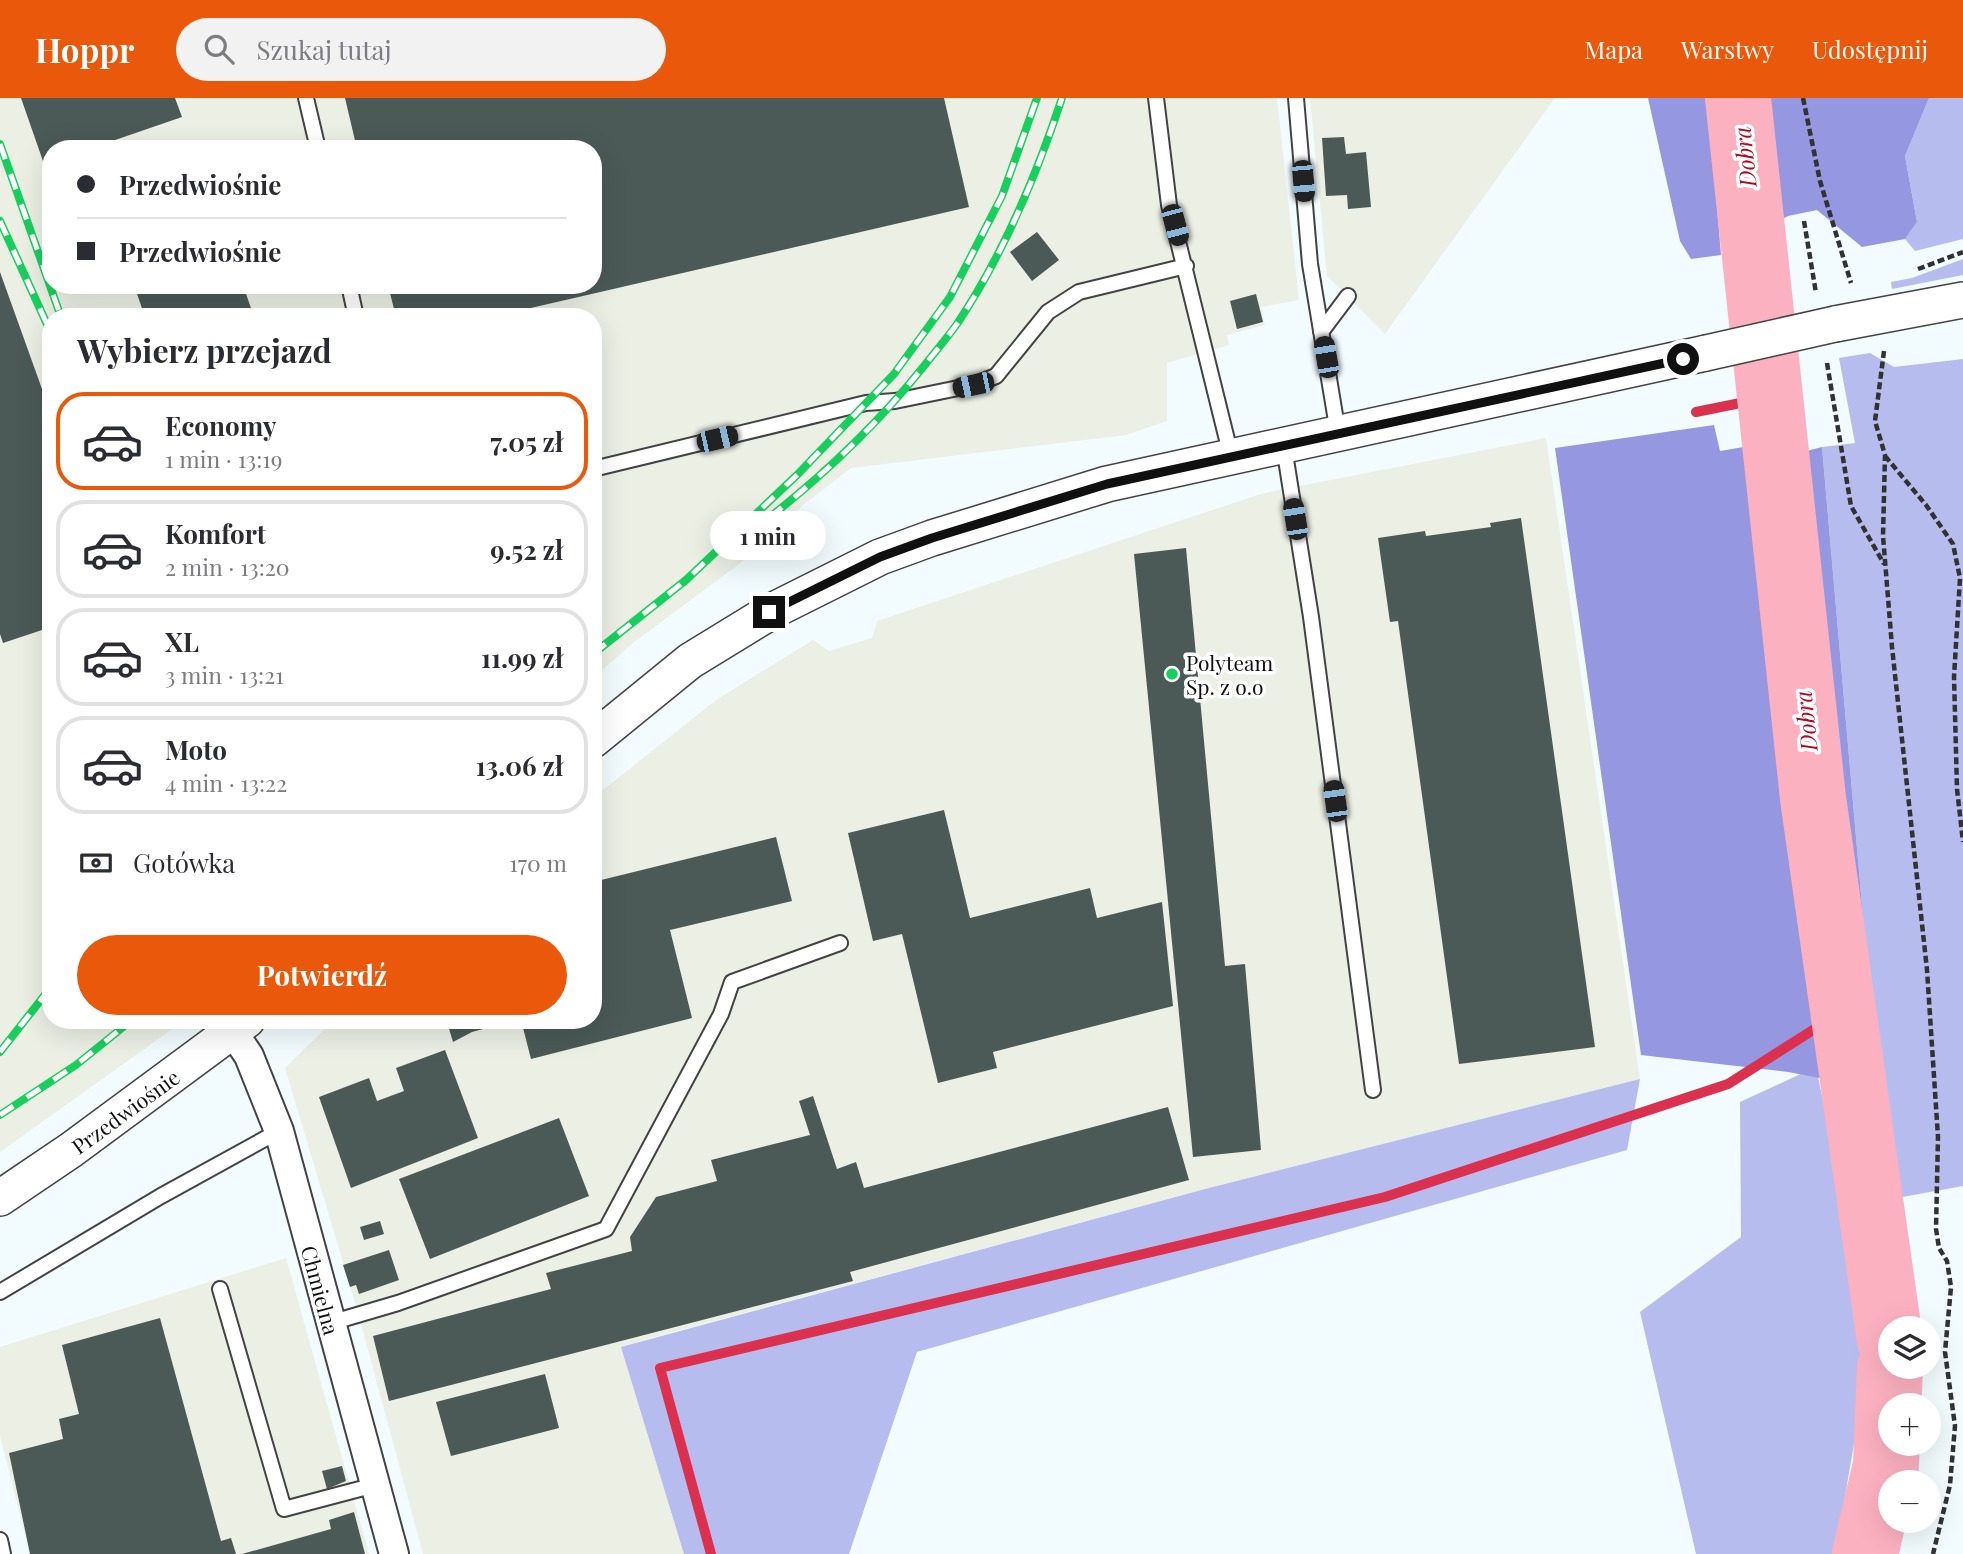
<!DOCTYPE html>
<html lang="pl">
<meta charset="utf-8">
<style>
:root{--surface:#fff;--page:#f2f2f3;--text:#2b2b33;--muted:#7c7c81;--line:#e1e1e2;--accent:#ea580c}
body{margin:0;font-family:"Playfair Display",serif;background:var(--page);color:var(--text);height:100vh;display:flex;flex-direction:column;font-size:26px;white-space:nowrap}
*{box-sizing:border-box;margin:0}
p{font-size:23px;color:var(--muted)}
.icon{flex:none;width:38px;height:38px;fill:none;stroke:currentColor;stroke-width:2;stroke-linecap:round;stroke-linejoin:round}
.map{position:relative;flex:1;overflow:hidden}
.drawer{position:absolute;left:42px;top:210px;width:560px;height:721px;display:flex;flex-direction:column;background:var(--surface);border-radius:28px;box-shadow:0 7px 28px #0002}
.drawer>*{flex:none}
.guide{position:absolute;left:42px;top:42px;width:560px;height:154px;border-radius:28px;box-shadow:0 7px 28px #0002;display:grid;align-content:center;height:154px;padding:0 35px;background:var(--surface)}
.controls{position:absolute;left:1878px;top:1218px;display:grid;gap:14px}
.controls a{display:grid;place-items:center;width:63px;height:63px;border-radius:50%;background:var(--surface);box-shadow:0 7px 28px #0002;font-size:35px}
.end{position:absolute;width:32px;height:32px;margin:-16px;border:9px solid #101010;background:#fff;box-shadow:0 0 0 4px #fff}
.from{border-radius:50%}
.bubble{position:absolute;height:49px;border-radius:24px;background:var(--surface);box-shadow:0 7px 28px #0002;font-size:23px;font-weight:700;line-height:49px;text-align:center}
.car{position:absolute;width:21px;height:42px;margin:-21px -10px;border-radius:9px;box-shadow:0 0 5px 2px #0007;background:linear-gradient(#222 24%,#8ab4d8 0 40%,#222 0 76%,#8ab4d8 0 86%,#222 0)}
.guide b{display:flex;align-items:center;gap:24px;height:66px;font-size:26px}
.guide b+b{border-top:2px solid var(--line)}
.guide i{width:18px;height:18px;background:var(--text)}
ul{padding:0;list-style:none}
li{display:flex;align-items:center;gap:21px;height:98px;margin:0 14px 10px;padding:0 21px;border:4px solid var(--line);border-radius:28px}
li div{flex:1}
li b{display:block;font-size:26px}
li em{font-style:normal;font-weight:700}
li.active{border-color:var(--accent)}
li>.icon{width:63px;height:63px;stroke-width:1.5}
h2{padding:0 35px;font-size:32px;line-height:84px}
.pay{display:flex;align-items:center;gap:18px;height:77px;padding:0 35px;font-size:26px}
.pay p{margin-inline-start:auto}
.action{display:flex;gap:14px;margin-top:auto;padding:14px 35px}
.action a{flex:1;height:80px;border-radius:42px;background:var(--accent);color:#fff;font-size:28px;font-weight:700;line-height:80px;text-align:center}
header{display:flex;align-items:center;gap:42px;box-sizing:border-box;height:98px;padding:0 35px;background:var(--accent);color:#fff}
header strong{font-size:33px}
nav{display:flex;gap:38px;margin-inline-start:auto;font-size:24px}
.search{width:490px;height:63px;background:var(--page);display:flex;align-items:center;gap:18px;box-sizing:border-box;padding:0 24px;border-radius:38px;color:var(--muted);font-size:26px}
.map>svg:first-child{display:block}
</style>
<header>
<strong>Hoppr</strong>
<div class="search"><svg class="icon" aria-label="search" viewBox="0 0 24 24"><circle cx="10" cy="10" r="6"/><path d="M15 15l6 6"/></svg>Szukaj tutaj</div>
<nav><a>Mapa</a><a>Warstwy</a><a>Udostępnij</a></nav>
</header>
<div class="map">
<svg width="1963" height="1456" viewBox="0 0 1963 1456">
<rect width="100%" height="100%" fill="#f2fcff"/>
<path fill="#ebefe4" fill-rule="evenodd" d="M 0,0 L 1277,0 L 1299,202 L 1261,209 L 1265,227 L 1227,237 L 1229,247 L 1167,265 L 1167,323 L 1126,337 L 851,370 L 803,407 L 788,422 L 782,434 L 633,545 L 593,580 L 593,219 L 51,219 L 51,922 L 185,922 L 0,1054 ZM 51,51 L 593,51 L 593,187 L 51,187 Z
M 1310,0 L 1555,0 L 1385,236 L 1327,178 Z
M 1546,340 L 1640,981 L 1205,1091 L 636,1244 L 691,1456 L 423,1456 L 357,1211 L 285,970 L 334,922 L 593,922 L 593,700 L 716,602 L 813,542 L 829,553 L 872,540 L 877,523 L 1264,395 Z
M 286,1160 L 369,1456 L 30,1456 L 0,1338 L 0,1249 Z"/>
<path fill="#b7bcee" d="M 1929,0 L 1963,0 L 1963,141 L 1915,153 L 1905,141 L 1917,124 L 1905,58 Z
M 1963,161 L 1963,177 L 1892,191 L 1891,184 L 1912,180 Z
M 1870,255 L 1894,269 L 1963,261 L 1963,1088 L 1897,1100 L 1878,991 L 1822,349 L 1855,345 L 1839,260 Z
M 1816,969 L 1872,1242 L 1835,1456 L 1696,1456 L 1640,1214 L 1741,1139 L 1740,1004 Z
M 1640,981 L 1627,1052 L 917,1254 L 849,1456 L 684,1456 L 621,1249 L 1205,1091 Z"/>
<path fill="#9597e1" d="M 1648,0 L 1708,0 L 1721,157 L 1691,161 L 1680,143 Z
M 1757,0 L 1929,0 L 1905,58 L 1917,124 L 1905,141 L 1862,149 L 1817,112 L 1788,118 L 1770,128 Z
M 1714,327 L 1720,353 L 1761,346 L 1794,598 L 1827,591 L 1799,355 L 1822,349 L 1878,991 L 1788,974 L 1641,957 L 1555,350 Z"/>
<g fill="none" stroke-linecap="round" stroke-linejoin="round">
<path stroke="#db314f" stroke-width="10" d="M 1696,314 L 1770,299
M 711,1456 L 660,1270 L 1385,1099 L 1728,986 L 1843,913"/>
<path stroke="#fcb1c0" stroke-width="66" d="M 1738,0 L 1813,700 L 1890,1243
M 1865,1456 L 1886,1367 L 1890,1269"/>
</g>
<path fill="#4b5a57" d="M 21,0 L 175,0 L 182,19 L 89,51 L 51,51 L 51,64 L 44,66 Z
M 345,0 L 944,0 L 969,109 L 492,219 L 396,219 L 388,187 L 593,187 L 593,51 L 357,51 Z
M 1344,39 L 1346,56 L 1366,54 L 1371,109 L 1348,111 L 1347,97 L 1326,98 L 1322,40 Z
M 1037,134 L 1059,162 L 1032,183 L 1010,154 Z
M 0,174 L 51,316 L 51,529 L 3,545 L 0,536 Z
M 132,187 L 243,187 L 254,219 L 145,219 L 135,190 L 133,191 Z
M 1256,196 L 1263,224 L 1237,231 L 1230,203 Z
M 1521,420 L 1595,949 L 1459,966 L 1398,523 L 1390,524 L 1378,440 L 1425,433 L 1426,438 L 1491,429 L 1490,425 Z
M 1186,450 L 1225,868 L 1245,866 L 1261,1052 L 1193,1059 L 1134,456 Z
M 944,712 L 970,820 L 1090,790 L 1097,820 L 1162,804 L 1173,908 L 993,954 L 997,970 L 938,985 L 902,836 L 873,843 L 848,735 Z
M 776,739 L 792,803 L 670,832 L 692,920 L 531,961 L 521,922 L 593,922 L 593,784 Z
M 450,922 L 513,922 L 513,923 L 472,934 L 453,944 L 447,924 Z
M 445,952 L 478,1040 L 351,1090 L 319,999 L 369,980 L 377,1003 L 404,993 L 396,970 Z
M 813,998 L 837,1071 L 856,1064 L 864,1090 L 1168,1009 L 1189,1082 L 850,1174 L 853,1183 L 389,1303 L 373,1238 L 551,1191 L 546,1175 L 632,1153 L 630,1139 L 656,1099 L 717,1083 L 711,1062 L 810,1037 L 799,1003 Z
M 559,1020 L 589,1098 L 430,1161 L 399,1081 Z
M 380,1123 L 384,1136 L 364,1142 L 360,1129 Z
M 389,1152 L 399,1182 L 359,1196 L 356,1187 L 350,1189 L 343,1167 Z
M 160,1220 L 221,1443 L 231,1440 L 236,1456 L 30,1456 L 9,1355 L 63,1341 L 59,1321 L 79,1316 L 62,1247 Z
M 545,1276 L 559,1330 L 451,1358 L 436,1304 Z
M 342,1368 L 346,1383 L 327,1391 L 322,1373 Z
M 354,1414 L 365,1456 L 242,1456 L 331,1431 L 329,1422 Z"/>
<g fill="none" stroke-linecap="round" stroke-linejoin="round">
<g stroke="#434343" stroke-width="18">
<path id="service" d="M 306,0 L 318,51
M 1156,0 L 1169,107 L 1231,358
M 1296,0 L 1310,166 L 1338,335
M 349,187 L 356,219
M 1321,234 L 1348,198
M 1284,349 L 1311,519 L 1373,992
M 593,371 L 866,305 L 895,303 L 973,287 L 996,278 L 1048,214 L 1079,194 L 1186,168
M 220,1191 L 284,1411 L 375,1387
M 0,1194 L 161,1098 L 279,1033
M 330,1225 L 398,1205 L 606,1131 L 721,916 L 732,884 L 840,845
M 0,1442 L 3,1456"/>
</g>
<g stroke="#434343" stroke-width="32">
<path id="minor" d="M 233,934 L 249,958 L 279,1033 L 394,1456"/>
</g>
<g stroke="#434343" stroke-width="38">
<path id="tertiary" d="M 1835,226 L 1963,202
M 593,642 L 690,563 L 770,514 L 880,459 L 932,440 L 1107,386 L 1706,255
M 0,1100 L 71,1052 L 247,922"/>
</g>
<path stroke="#323232" stroke-width="4.5" stroke-dasharray="7 3.5" stroke-linecap="butt" d="M 1803,0 L 1820,83 L 1851,185
M 1804,123 L 1816,195
M 1918,171 L 1963,154
M 1884,253 L 1875,323 L 1885,357 L 1883,438 L 1892,549 L 1927,872 L 1938,1039 L 1936,1131 L 1939,1150 L 1947,1163 L 1951,1189 L 1945,1254 L 1955,1328 L 1950,1387 L 1933,1456
M 1827,265 L 1851,408 L 1884,466
M 1885,358 L 1926,407 L 1953,446 L 1960,480 L 1954,579 L 1957,691 L 1963,744"/>
<use href="#service" stroke="#fff" stroke-width="14"/>
<use href="#minor" stroke="#fff" stroke-width="28"/>
<use href="#tertiary" stroke="#fff" stroke-width="35"/>
<g stroke="#18cf5d" stroke-width="8">
<path id="rail" d="M 0,46 L 61,219
M 0,123 L 51,235
M 744,439 C 811,389 872,333 924,268 C 935,254 947,240 957,226 C 1003,157 1036,79 1062,0
M 593,556 L 686,482 L 797,377 L 894,276 L 950,199 L 1002,98 L 1037,0
M 0,954 L 51,889
M 0,1017 L 76,967 L 132,922"/>
</g>
<use href="#rail" stroke="#fff" stroke-width="5" stroke-dasharray="16" stroke-linecap="butt"/>
<g stroke="#434343" stroke-width="38" stroke-linecap="butt">
<path id="tertiary-bridge" d="M 1706,255 L 1835,226"/>
</g>
<use href="#tertiary-bridge" stroke="#fff" stroke-width="35"/>
</g>
<g fill="none" stroke-linecap="round" stroke-linejoin="round">
<path stroke="#101010" stroke-width="9" d="M 769,514 L 880,459 L 932,440 L 1107,386 L 1683,261"/>
</g>
<circle fill="#18cf5d" stroke="#fff" stroke-width="2.5" cx="1172" cy="576" r="7"/>
<g text-anchor="middle" dominant-baseline="central" stroke-width="7" stroke-linejoin="round" paint-order="stroke">
<g font-size="21" fill="#101010" stroke="#fff" text-anchor="start">
<text x="1186" y="564">Polyteam<tspan x="1186" dy="24">Sp. z o.o</tspan></text>
</g>
<g font-size="21" fill="#101010" stroke="#fff">
<text transform="translate(125 1013) rotate(-36)">Przedwiośnie</text>
<text transform="translate(321 1192) rotate(75)">Chmielna</text>
</g>
<g font-size="23" font-style="italic" fill="#b00b22" stroke="#fff">
<text transform="translate(1744 59) rotate(-96)">Dobra</text>
<text transform="translate(1805 623) rotate(-96)">Dobra</text>
</g>
</g>
</svg>
<div class="controls">
<a><svg class="icon" aria-label="layers" viewBox="0 0 24 24"><path d="M12 4l9 5-9 5-9-5zM3 14l9 5 9-5"/></svg></a>
<a>+</a>
<a>−</a>
</div>
<i class="end from" style="left:1683px;top:261px"></i>
<i class="end" style="left:769px;top:514px"></i>
<div class="bubble" style="left:710px;top:413px;width:116px">1 min</div>
<i class="car" style="left:1303px;top:83px;rotate:175deg"></i>
<i class="car" style="left:1175px;top:127px;rotate:165deg"></i>
<i class="car" style="left:1326px;top:259px;rotate:350deg"></i>
<i class="car" style="left:973px;top:287px;rotate:258deg"></i>
<i class="car" style="left:717px;top:341px;rotate:77deg"></i>
<i class="car" style="left:1295px;top:421px;rotate:351deg"></i>
<i class="car" style="left:1335px;top:703px;rotate:352deg"></i>
<div class="guide">
<b><i class="from"></i>Przedwiośnie</b>
<b><i></i>Przedwiośnie</b>
</div>
<section class="drawer">
<h2>Wybierz przejazd</h2>
<ul>
<li class="active"><svg class="icon" aria-label="car" viewBox="0 0 24 24"><path d="M5 17H2v-5l4-1 3-4h7l3 4 3 1v5h-3M9 17h6M6 11h13"/><circle cx="7" cy="17" r="2"/><circle cx="17" cy="17" r="2"/></svg><div><b>Economy</b><p>1 min · 13:19</p></div><em>7.05 zł</em></li>
<li><svg class="icon" aria-label="car" viewBox="0 0 24 24"><path d="M5 17H2v-5l4-1 3-4h7l3 4 3 1v5h-3M9 17h6M6 11h13"/><circle cx="7" cy="17" r="2"/><circle cx="17" cy="17" r="2"/></svg><div><b>Komfort</b><p>2 min · 13:20</p></div><em>9.52 zł</em></li>
<li><svg class="icon" aria-label="car" viewBox="0 0 24 24"><path d="M5 17H2v-5l4-1 3-4h7l3 4 3 1v5h-3M9 17h6M6 11h13"/><circle cx="7" cy="17" r="2"/><circle cx="17" cy="17" r="2"/></svg><div><b>XL</b><p>3 min · 13:21</p></div><em>11.99 zł</em></li>
<li><svg class="icon" aria-label="car" viewBox="0 0 24 24"><path d="M5 17H2v-5l4-1 3-4h7l3 4 3 1v5h-3M9 17h6M6 11h13"/><circle cx="7" cy="17" r="2"/><circle cx="17" cy="17" r="2"/></svg><div><b>Moto</b><p>4 min · 13:22</p></div><em>13.06 zł</em></li>
</ul>
<div class="pay"><svg class="icon" aria-label="cash" viewBox="0 0 24 24"><path d="M3 7h18v10H3z"/><circle cx="12" cy="12" r="2"/></svg>Gotówka<p>170 m</p></div>
<div class="action"><a>Potwierdź</a></div>
</section>
</div>
